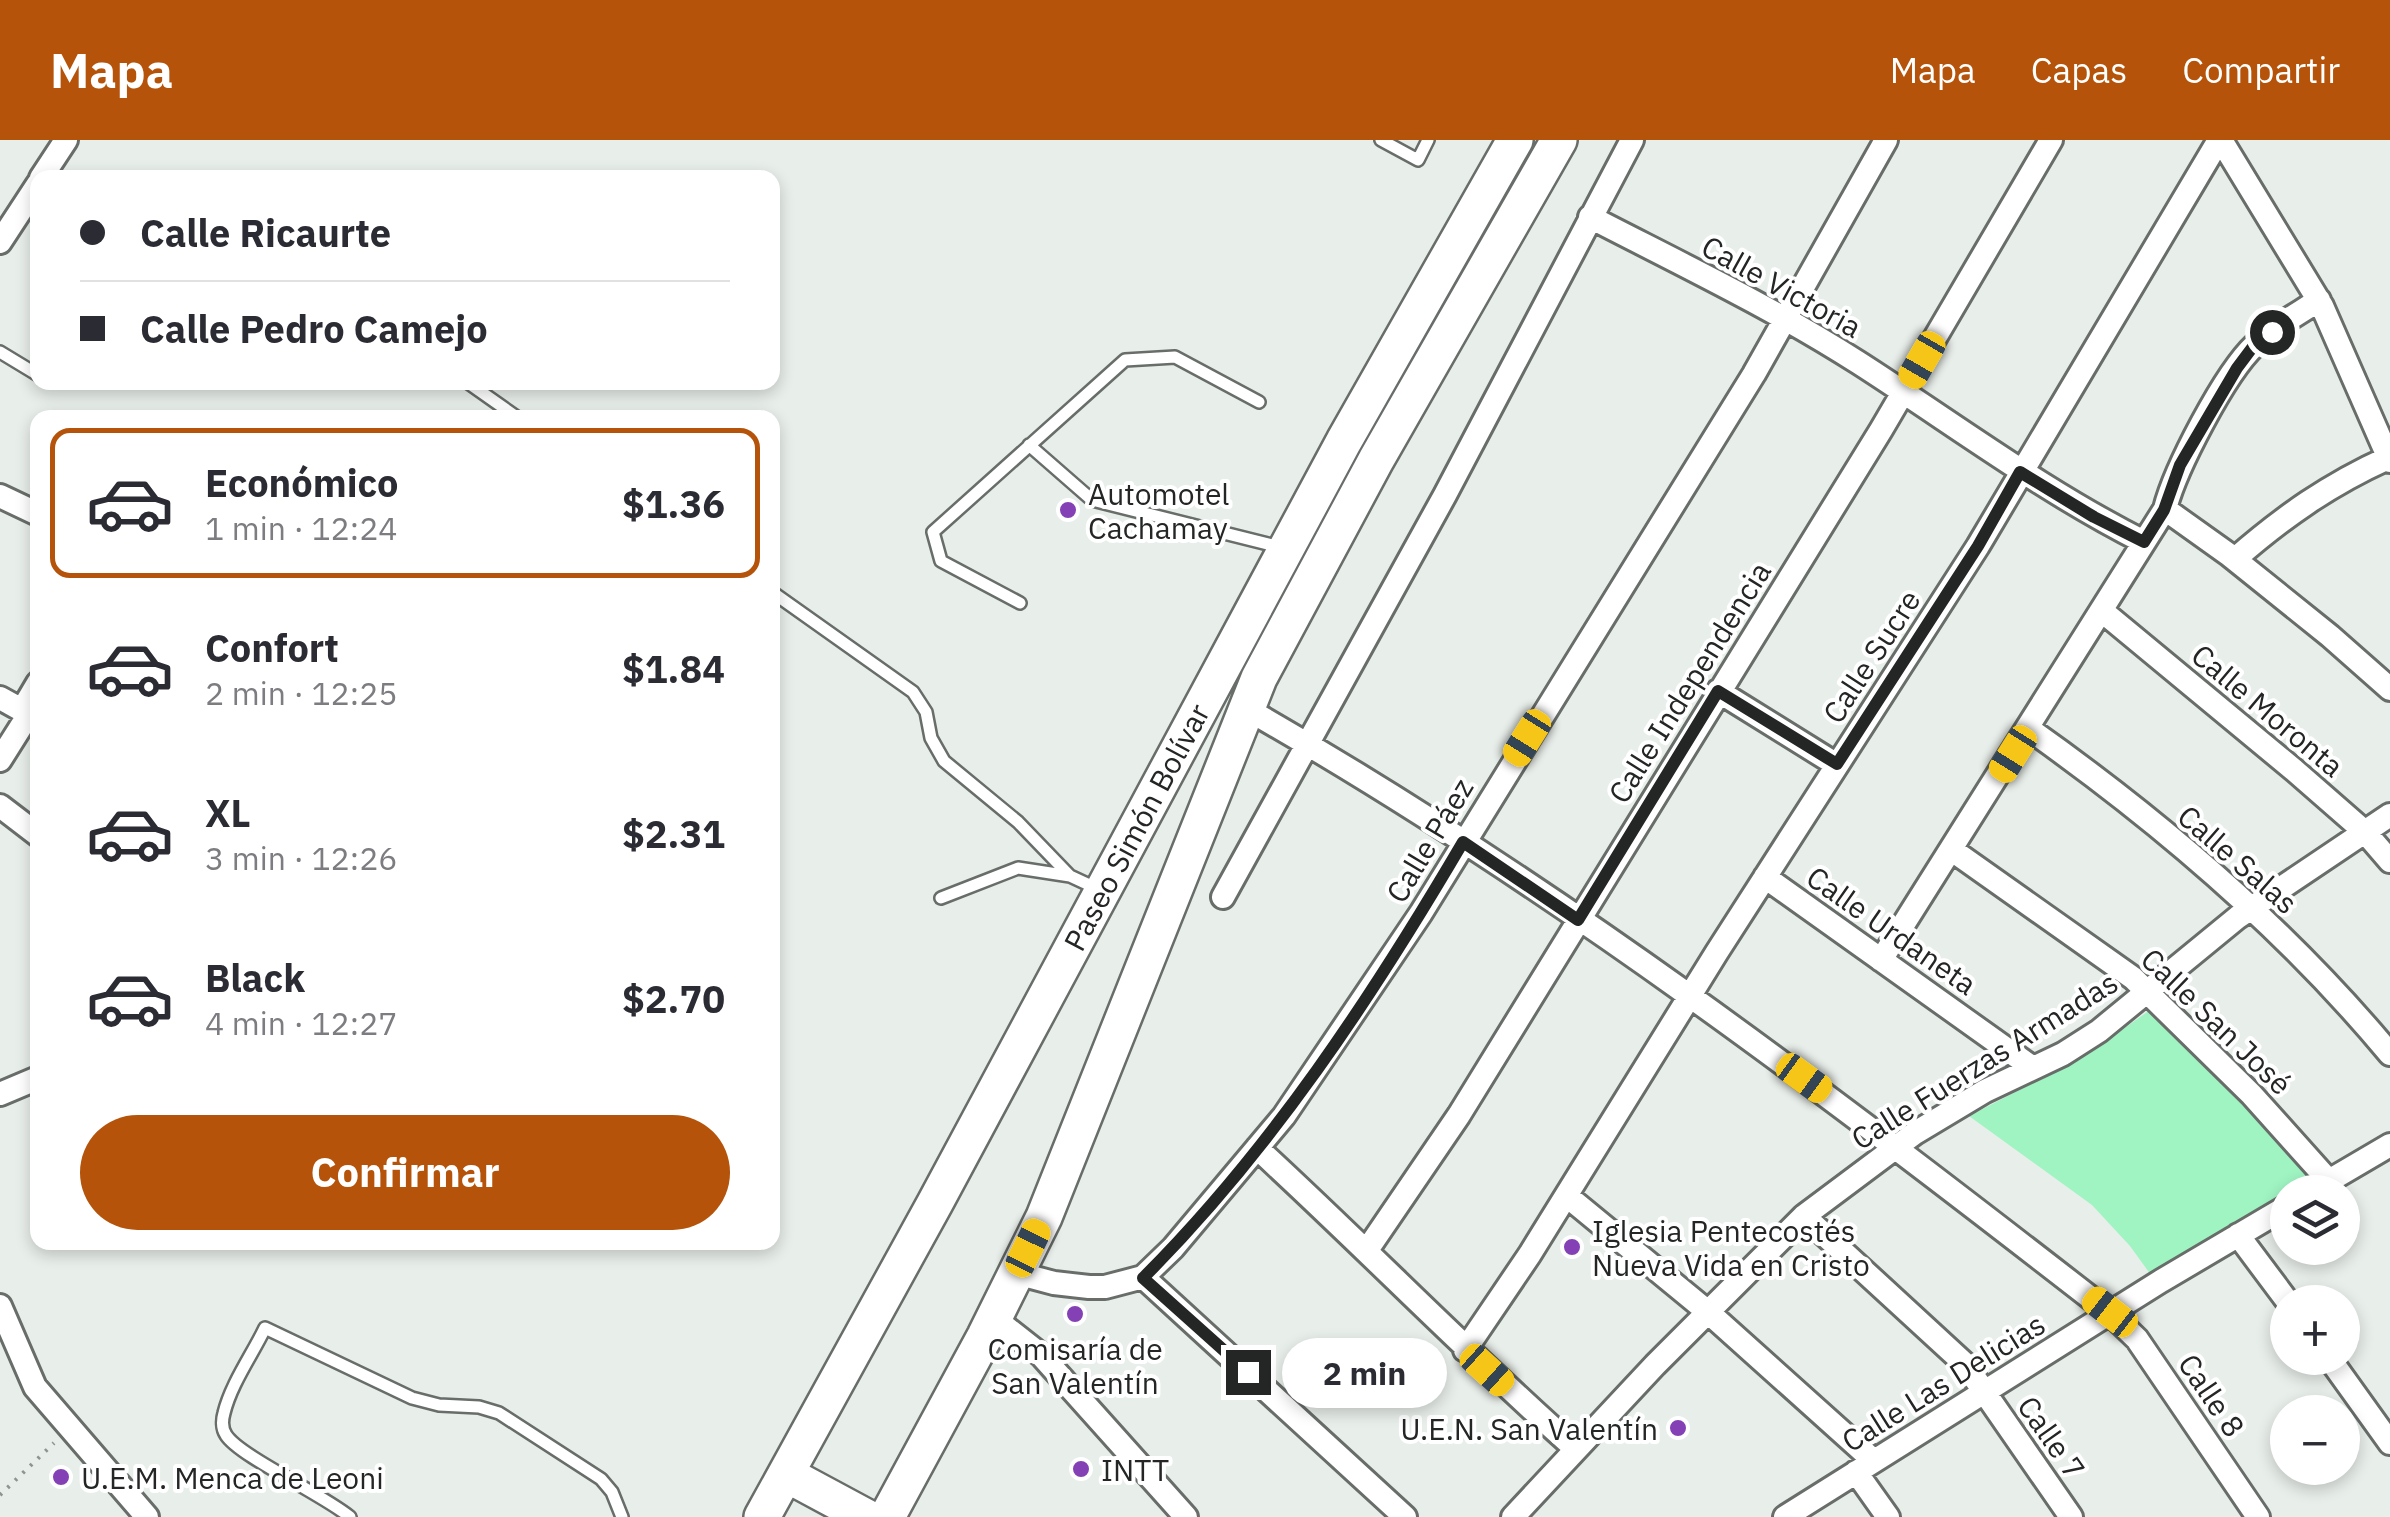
<!DOCTYPE html>
<html lang="es">
<meta charset="utf-8">
<style>
:root{--surface:#fff;--page:#f7f7f7;--text:#2b2b33;--muted:#7c7c81;--line:#e1e1e2;--accent:#b45309}
body{margin:0;font-family:"IBM Plex Sans",sans-serif;background:var(--page);color:var(--text);height:100vh;display:flex;flex-direction:column;font-size:38px;white-space:nowrap}
*{box-sizing:border-box;margin:0}
p{font-size:32px;color:var(--muted)}
.icon{flex:none;width:55px;height:55px;fill:none;stroke:currentColor;stroke-width:2;stroke-linecap:round;stroke-linejoin:round}
.map{position:relative;flex:1;overflow:hidden}
.sheet{position:absolute;left:30px;top:270px;width:750px;height:840px;display:flex;flex-direction:column;background:var(--surface);border-radius:20px;box-shadow:0 5px 15px #0003}
.sheet>*{flex:none}
.hud{position:absolute;left:30px;top:30px;width:750px;height:220px;border-radius:20px;box-shadow:0 5px 15px #0003;display:grid;align-content:center;height:220px;padding:0 50px;background:var(--surface)}
.controls{position:absolute;left:2270px;top:1035px;display:grid;gap:20px}
.controls a{display:grid;place-items:center;width:90px;height:90px;border-radius:50%;background:var(--surface);box-shadow:0 5px 15px #0003;font-size:50px}
.end{position:absolute;width:45px;height:45px;margin:-22px;border:12px solid #242625;background:#fff;box-shadow:0 0 0 5px #fff}
.from{border-radius:50%}
.bubble{position:absolute;height:70px;border-radius:35px;background:var(--surface);box-shadow:0 5px 15px #0003;font-size:32px;font-weight:700;line-height:70px;text-align:center}
.car{position:absolute;width:30px;height:60px;margin:-30px -15px;border-radius:12px;box-shadow:0 0 8px 2px #0007;background:linear-gradient(#f5c518 24%,#345 0 40%,#f5c518 0 76%,#345 0 86%,#f5c518 0)}
.hud b{display:flex;align-items:center;gap:35px;height:95px;font-size:38px}
.hud b+b{border-top:2px solid var(--line)}
.hud i{width:25px;height:25px;background:var(--text)}
ul{padding:18px 0 0;list-style:none}
li{display:flex;align-items:center;gap:30px;height:150px;margin:0 20px 15px;padding:0 30px;border:5px solid transparent;border-radius:20px}
li div{flex:1}
li b{display:block;font-size:38px}
li em{font-style:normal;font-weight:700}
li.on{border-color:var(--accent)}
li>.icon{width:90px;height:90px;stroke-width:1.5}
.primary-button{display:flex;gap:20px;margin-top:auto;padding:20px 50px}
.primary-button a{flex:1;height:115px;border-radius:60px;background:var(--accent);color:#fff;font-size:40px;font-weight:700;line-height:115px;text-align:center}
header{display:flex;align-items:center;gap:60px;box-sizing:border-box;height:140px;padding:0 50px;background:var(--accent);color:#fff}
header strong{font-size:48px}
nav{display:flex;gap:55px;margin-inline-start:auto;font-size:35px}
.map>svg:first-child{display:block}
</style>
<header>
<strong>Mapa</strong>
<nav><a>Mapa</a><a>Capas</a><a>Compartir</a></nav>
</header>
<div class="map">
<svg width="2390" height="1377" viewBox="0 0 2390 1377">
<rect width="100%" height="100%" fill="#e8eeea"/>
<path fill="#9ff4c2" d="M 2150,870 L 2249,966 L 2310,1036 L 2151,1135 L 2130,1106 L 2092,1065 L 1969,976 L 2085,916 Z"/>
<g fill="none" stroke-linecap="round" stroke-linejoin="round">
<g stroke="#686d6a" stroke-width="16">
<path id="service" d="M 1381,0 L 1418,20 L 1428,0
M 0,212 L 38,235
M 467,242 L 518,278
M 1029,305 L 1092,360 L 1284,408
M 772,452 L 913,552 L 926,572 L 931,598 L 944,621 L 1018,682 L 1070,736
M 1020,463 L 941,421 L 933,392 L 1125,220 L 1175,217 L 1259,262
M 941,758 L 1018,728 L 1070,736 L 1098,749
M 350,1377 C 324,1355 239,1316 226,1295 C 222,1289 222,1280 224,1273 C 231,1244 252,1215 265,1188 L 412,1258 L 439,1265 L 479,1267 L 499,1273 L 601,1339 L 612,1352 L 622,1377"/>
</g>
<g stroke="#686d6a" stroke-width="28">
<path id="minor" d="M 2221,0 L 2322,166 L 2390,321
M 41,38 L 66,0
M 1590,77 C 1681,124 1773,168 1859,223 C 1954,284 2043,351 2144,402
M 0,102 L 38,44
M 0,356 L 38,374
M 2165,369 L 2228,414 L 2330,496 L 2390,549
M 2235,419 C 2283,377 2330,344 2388,318
M 2102,471 L 2294,630 L 2365,692 L 2390,721
M 1718,551 L 1837,625
M 0,558 L 38,579
M 1245,568 C 1551,742 1832,957 2110,1173 L 2137,1199 L 2258,1377
M 22,570 L 38,543
M 2029,589 C 2162,683 2286,789 2390,914
M 0,620 L 29,574
M 0,666 L 38,695
M 1952,710 L 2133,838 L 2251,954 L 2329,1041
M 1765,737 L 2033,928
M 1223,757 L 1445,355 L 1632,0
M 1881,820 L 2165,369 C 2175,329 2225,233 2255,205 C 2273,187 2298,174 2319,160
M 0,954 L 38,938
M 1257,1008 C 1365,1107 1466,1212 1576,1309
M 2310,1052 L 2390,1005
M 1567,1056 L 1708,1172 L 1874,1321
M 1804,1076 L 1965,1224 L 2071,1377
M 2238,1095 L 2288,1162
M 1367,1110 L 1459,975 L 1881,290 L 2051,0
M 1016,1133 L 1054,1143 L 1089,1147 L 1105,1147 L 1143,1137 L 1173,1108 L 1284,976 L 1421,773 L 1754,234 L 1886,0
M 1143,1137 L 1405,1377
M 0,1166 L 35,1247 L 147,1377
M 994,1178 L 1041,1215 L 1186,1377
M 1465,1210 L 1530,1114 L 1717,812 L 1978,406 L 2219,0
M 2329,1218 L 2390,1303
M 1856,1332 L 1888,1377
M 1513,1377 L 1655,1225 L 1804,1076 L 1915,993 L 1985,951 L 2063,914 L 2099,891 L 2238,777 L 2390,675
M 1785,1377 L 2161,1141 L 2288,1066"/>
</g>
<g stroke="#686d6a" stroke-width="40">
<path id="primary" d="M 786,1334 L 866,1377
M 762,1377 L 935,1063 L 1344,301 L 1515,0
M 887,1377 L 985,1196 L 1044,1077 L 1259,538 L 1376,320 L 1559,0"/>
</g>
<path stroke="#8f9491" stroke-width="4" stroke-dasharray="2.5 8" stroke-linecap="butt" d="M 0,1355 L 54,1303"/>
<use href="#service" stroke="#fff" stroke-width="11"/>
<use href="#minor" stroke="#fff" stroke-width="22"/>
<use href="#primary" stroke="#fff" stroke-width="35"/>
</g>
<g fill="none" stroke-linecap="round" stroke-linejoin="round">
<path stroke="#242625" stroke-width="12" d="M 1248,1232 L 1143,1138 C 1271,1010 1372,857 1463,702 L 1578,780 L 1718,551 L 1837,624 L 1978,406 L 2020,332 L 2094,377 L 2144,402 L 2164,370 L 2180,325 L 2237,228 L 2252,208 L 2272,192"/>
</g>
<g fill="#8341b5" stroke="#fff" stroke-width="4">
<circle cx="1068" cy="370" r="10"/>
<circle cx="1572" cy="1107" r="10"/>
<circle cx="1075" cy="1174" r="10"/>
<circle cx="1678" cy="1288" r="10"/>
<circle cx="1081" cy="1329" r="10"/>
<circle cx="61" cy="1337" r="10"/>
</g>
<g text-anchor="middle" dominant-baseline="central" stroke-width="8" stroke-linejoin="round" paint-order="stroke">
<g font-size="30" fill="#242625" stroke="#fff">
<text transform="translate(1782 146) rotate(29)">Calle Victoria</text>
<text transform="translate(1871 516) rotate(-57)">Calle Sucre</text>
<text transform="translate(1689 542) rotate(-58)">Calle Independencia</text>
<text transform="translate(2268 570) rotate(40)">Calle Moronta</text>
<text transform="translate(1136 687) rotate(-62)">Paseo Simón Bolívar</text>
<text transform="translate(1429 700) rotate(-59)">Calle Páez</text>
<text transform="translate(2238 719) rotate(41)">Calle Salas</text>
<text transform="translate(1892 790) rotate(35)">Calle Urdaneta</text>
<text transform="translate(2217 881) rotate(44)">Calle San José</text>
<text transform="translate(1984 920) rotate(-32)">Calle Fuerzas Armadas</text>
<text transform="translate(1943 1242) rotate(-32)">Calle Las Delicias</text>
<text transform="translate(2212 1255) rotate(56)">Calle 8</text>
<text transform="translate(2052 1297) rotate(55)">Calle 7</text>
</g>
<g font-size="30" fill="#242625" stroke="#fff" text-anchor="start">
<text x="1088" y="353">Automotel<tspan x="1088" dy="34">Cachamay</tspan></text>
<text x="1592" y="1090">Iglesia Pentecostés<tspan x="1592" dy="34">Nueva Vida en Cristo</tspan></text>
<text x="1075" y="1208" text-anchor="middle">Comisaría de<tspan x="1075" dy="34">San Valentín</tspan></text>
<text x="1658" y="1288" text-anchor="end">U.E.N. San Valentín</text>
<text x="1101" y="1329">INTT</text>
<text x="81" y="1337">U.E.M. Menca de Leoni</text>
</g>
</g>
</svg>
<div class="controls">
<a><svg class="icon" aria-label="layers" viewBox="0 0 24 24"><path d="M12 4l9 5-9 5-9-5zM3 14l9 5 9-5"/></svg></a>
<a>+</a>
<a>−</a>
</div>
<i class="end from" style="left:2272px;top:192px"></i>
<i class="end" style="left:1248px;top:1232px"></i>
<div class="bubble" style="left:1282px;top:1198px;width:165px">2 min</div>
<i class="car" style="left:1922px;top:220px;rotate:210deg"></i>
<i class="car" style="left:1527px;top:598px;rotate:212deg"></i>
<i class="car" style="left:2013px;top:614px;rotate:212deg"></i>
<i class="car" style="left:1804px;top:938px;rotate:126deg"></i>
<i class="car" style="left:1028px;top:1108px;rotate:26deg"></i>
<i class="car" style="left:2110px;top:1172px;rotate:308deg"></i>
<i class="car" style="left:1487px;top:1230px;rotate:132deg"></i>
<div class="hud">
<b><i class="from"></i>Calle Ricaurte</b>
<b><i></i>Calle Pedro Camejo</b>
</div>
<section class="sheet">
<ul>
<li class="on"><svg class="icon" aria-label="car" viewBox="0 0 24 24"><path d="M5 17H2v-5l4-1 3-4h7l3 4 3 1v5h-3M9 17h6M6 11h13"/><circle cx="7" cy="17" r="2"/><circle cx="17" cy="17" r="2"/></svg><div><b>Económico</b><p>1 min · 12:24</p></div><em>$1.36</em></li>
<li><svg class="icon" aria-label="car" viewBox="0 0 24 24"><path d="M5 17H2v-5l4-1 3-4h7l3 4 3 1v5h-3M9 17h6M6 11h13"/><circle cx="7" cy="17" r="2"/><circle cx="17" cy="17" r="2"/></svg><div><b>Confort</b><p>2 min · 12:25</p></div><em>$1.84</em></li>
<li><svg class="icon" aria-label="car" viewBox="0 0 24 24"><path d="M5 17H2v-5l4-1 3-4h7l3 4 3 1v5h-3M9 17h6M6 11h13"/><circle cx="7" cy="17" r="2"/><circle cx="17" cy="17" r="2"/></svg><div><b>XL</b><p>3 min · 12:26</p></div><em>$2.31</em></li>
<li><svg class="icon" aria-label="car" viewBox="0 0 24 24"><path d="M5 17H2v-5l4-1 3-4h7l3 4 3 1v5h-3M9 17h6M6 11h13"/><circle cx="7" cy="17" r="2"/><circle cx="17" cy="17" r="2"/></svg><div><b>Black</b><p>4 min · 12:27</p></div><em>$2.70</em></li>
</ul>
<div class="primary-button"><a>Confirmar</a></div>
</section>
</div>
